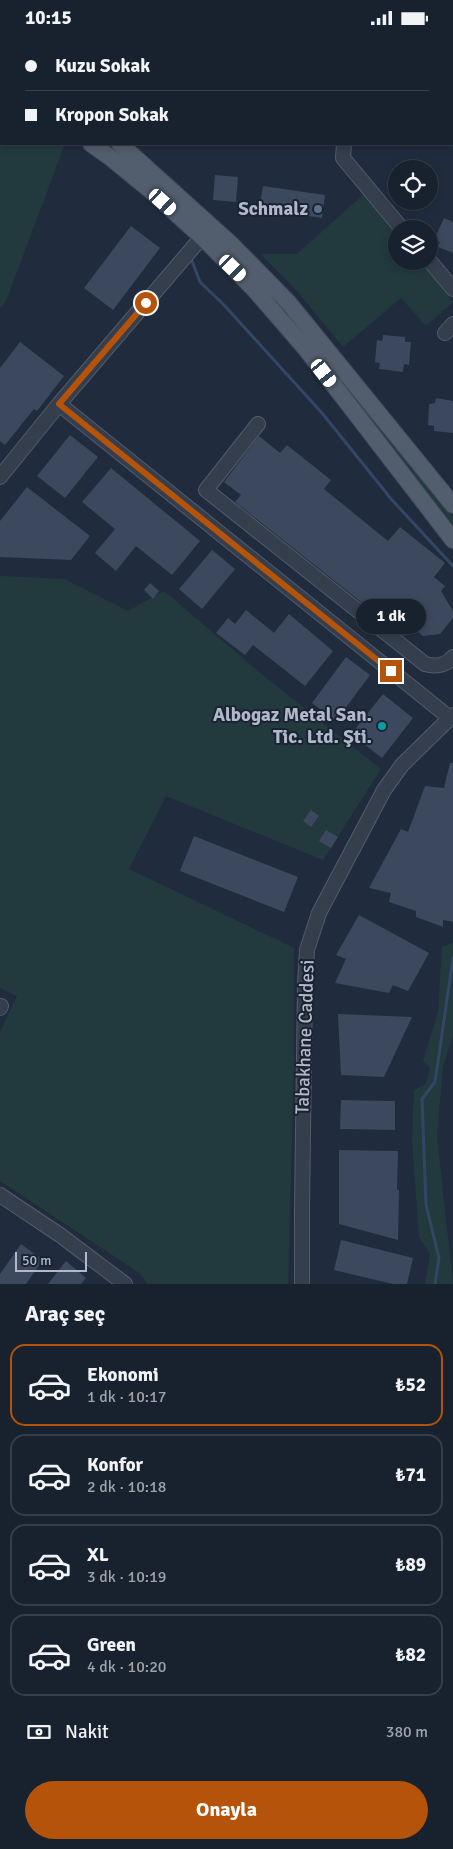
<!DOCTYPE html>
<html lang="tr">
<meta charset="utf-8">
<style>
:root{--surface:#18212e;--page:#252e3a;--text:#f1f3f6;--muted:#9fa3aa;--line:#363e4a;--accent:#b45309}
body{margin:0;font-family:Signika,sans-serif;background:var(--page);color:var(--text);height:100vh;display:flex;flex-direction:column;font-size:19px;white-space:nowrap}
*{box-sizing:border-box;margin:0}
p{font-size:16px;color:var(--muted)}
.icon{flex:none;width:28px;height:28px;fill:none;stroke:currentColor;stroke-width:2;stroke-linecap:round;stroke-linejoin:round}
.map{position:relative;height:1249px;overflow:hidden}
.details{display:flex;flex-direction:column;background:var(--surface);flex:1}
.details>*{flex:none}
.hud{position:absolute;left:0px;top:0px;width:454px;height:110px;box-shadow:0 2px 8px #0003,0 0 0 1px var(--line);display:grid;align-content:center;height:110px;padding:0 25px;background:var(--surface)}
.controls{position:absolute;left:388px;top:125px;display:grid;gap:10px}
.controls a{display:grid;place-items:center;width:50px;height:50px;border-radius:50%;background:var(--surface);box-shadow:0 2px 8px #0003,0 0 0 1px var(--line);font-size:25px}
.scale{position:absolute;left:15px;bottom:12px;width:72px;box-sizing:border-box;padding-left:5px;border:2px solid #b0b8c9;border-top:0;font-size:14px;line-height:18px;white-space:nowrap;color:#b0b8c9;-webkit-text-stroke:4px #1a2332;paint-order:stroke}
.end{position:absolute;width:22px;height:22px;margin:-11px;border:6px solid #b45309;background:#fff;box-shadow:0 0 0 2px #fff}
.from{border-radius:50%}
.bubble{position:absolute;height:35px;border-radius:18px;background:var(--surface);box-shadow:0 2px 8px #0003,0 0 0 1px var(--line);font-size:16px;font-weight:700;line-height:35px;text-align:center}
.car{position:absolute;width:15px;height:30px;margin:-15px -8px;border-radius:6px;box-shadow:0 0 4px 1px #0007;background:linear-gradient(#fff 24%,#345 0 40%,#fff 0 76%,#345 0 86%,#fff 0)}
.hud b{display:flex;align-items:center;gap:18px;height:48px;font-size:19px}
.hud b+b{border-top:1px solid var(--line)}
.hud i{width:12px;height:12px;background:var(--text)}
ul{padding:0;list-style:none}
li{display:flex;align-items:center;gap:15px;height:82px;margin:0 10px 8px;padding:0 15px;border:2px solid var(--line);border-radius:15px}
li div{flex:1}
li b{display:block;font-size:19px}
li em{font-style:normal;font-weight:700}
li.active{border-color:var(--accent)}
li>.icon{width:45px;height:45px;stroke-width:1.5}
h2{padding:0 25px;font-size:22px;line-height:60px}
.pay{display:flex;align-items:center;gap:12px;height:55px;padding:0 25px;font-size:19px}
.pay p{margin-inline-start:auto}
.cta{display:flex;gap:10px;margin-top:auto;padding:10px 25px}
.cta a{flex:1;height:58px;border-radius:30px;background:var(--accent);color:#fff;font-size:20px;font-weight:700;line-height:58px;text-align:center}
.status{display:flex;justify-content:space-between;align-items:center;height:35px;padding:0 25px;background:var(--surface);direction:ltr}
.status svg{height:14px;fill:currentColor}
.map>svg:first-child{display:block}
</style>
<div class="status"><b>10:15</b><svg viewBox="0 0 49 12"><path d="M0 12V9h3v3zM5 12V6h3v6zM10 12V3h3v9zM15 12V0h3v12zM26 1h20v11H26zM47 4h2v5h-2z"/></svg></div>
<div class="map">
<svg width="453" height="1249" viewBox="0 0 453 1249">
<rect width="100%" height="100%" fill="#202c3d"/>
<path fill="#223a3e" d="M 0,64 L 1,109 L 65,109 L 6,266 L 0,273 Z
M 365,158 L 396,197 L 396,226 L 420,226 L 453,267 L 426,291 L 401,263 L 343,312 L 298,257 L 261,219 L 297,219 Z
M 255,240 L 331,328 L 453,482 L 453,492 C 387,408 325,320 253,242 Z
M 0,541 L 64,544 L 128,576 L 164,556 L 265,642 L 381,734 L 323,825 L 166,761 L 129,834 L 294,913 L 294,1032 L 288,1249 L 147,1249 L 141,1239 L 0,1146 L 0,997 L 17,961 L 0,953 Z
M 453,908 L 453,1001 L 443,1031 L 437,1102 L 453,1249 L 425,1249 L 430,1219 L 419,1202 L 412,1106 L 414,1055 L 426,1049 L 430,1033 L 423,1026 L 438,977 L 442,912 Z"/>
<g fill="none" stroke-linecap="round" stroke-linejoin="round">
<path stroke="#334666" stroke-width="3" d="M 192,226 L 200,247 L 224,270 L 322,378 L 392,465 L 453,531
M 435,1249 L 439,1223 L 426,1170 L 422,1064 L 435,1047 L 453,923"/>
</g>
<path fill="#3c485d" d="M 215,140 L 238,142 L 236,167 L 213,165 Z
M 263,151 L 325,160 L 322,183 L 259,174 Z
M 444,183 L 453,187 L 453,218 L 438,212 L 440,207 L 434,205 Z
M 131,191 L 160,213 L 113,275 L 84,253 Z
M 383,300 L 405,302 L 405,307 L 411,307 L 409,330 L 404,329 L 403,337 L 379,334 L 380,328 L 375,327 L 377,305 L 382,306 Z
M 20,307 L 64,341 L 37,376 L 34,374 L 5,410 L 0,406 L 0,333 Z
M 436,363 L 453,366 L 453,398 L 434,396 L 434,391 L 428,390 L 429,369 L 435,368 Z
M 70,400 L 98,422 L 65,463 L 37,441 Z
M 259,401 L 280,418 L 287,410 L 331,445 L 324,454 L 388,506 L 400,492 L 445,528 L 434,542 L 445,551 L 441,556 L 453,576 L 453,583 L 440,599 L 423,601 L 412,592 L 404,601 L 235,467 L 241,460 L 224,447 Z
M 111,433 L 200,506 L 172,540 L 136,511 L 116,536 L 95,518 L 115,494 L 82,467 Z
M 27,452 L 90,501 L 71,525 L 0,522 L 0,486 Z
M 212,515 L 235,534 L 202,574 L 179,554 Z
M 150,548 L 159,556 L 153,564 L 144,555 Z
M 246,575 L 274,598 L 289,579 L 333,616 L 305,651 L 253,610 L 245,620 L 216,598 L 228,583 L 235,589 Z
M 346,622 L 370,640 L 336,686 L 312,668 Z
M 383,659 L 413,683 L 382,723 L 351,699 Z
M 450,728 L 453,728 L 453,887 L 443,885 L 443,892 L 416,882 L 416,876 L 389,867 L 391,858 L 369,853 L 401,794 L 408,797 L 425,751 L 444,753 Z
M 311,775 L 319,781 L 311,792 L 303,786 Z
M 326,795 L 338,802 L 331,813 L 319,806 Z
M 194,801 L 298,842 L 284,877 L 180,836 Z
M 359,880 L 429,918 L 408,956 L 393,950 L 389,958 L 335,948 L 346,924 L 336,920 Z
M 338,979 L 412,982 L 384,1042 L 341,1040 Z
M 341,1065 L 395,1066 L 395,1095 L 340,1094 Z
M 339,1115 L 398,1116 L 397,1155 L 399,1155 L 398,1205 L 339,1189 Z
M 341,1205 L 413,1223 L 407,1249 L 393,1249 L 334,1235 Z
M 21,1209 L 43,1225 L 26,1249 L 0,1249 L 0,1239 Z
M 66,1226 L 86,1243 L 81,1249 L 48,1249 Z"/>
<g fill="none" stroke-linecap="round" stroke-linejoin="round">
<g stroke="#535b6b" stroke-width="16">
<path id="minor" d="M 74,1 L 76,0
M 94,1 L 95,0
M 350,1 L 351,0
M 344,109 L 343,123 L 402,194
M 429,225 L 453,254
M 445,298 L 453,289
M 59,369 L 450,683
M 258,389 L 206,455 L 425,629 C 436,632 445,631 453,622
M 0,442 L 59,369 L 202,202
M 0,973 L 1,971
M 0,1160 L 60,1200 L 125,1249
M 302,1249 L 302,1173 L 305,949 L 307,915 L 319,878 L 384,755 L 402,730 L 453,680"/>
</g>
<g stroke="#3e4756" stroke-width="18">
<path id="major" d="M 13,0 L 14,1
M 0,43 L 1,44
M 91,109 L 111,123 L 150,155 L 202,202 L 254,254 L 306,314 L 453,505
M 120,109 L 232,210 L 288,267 L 453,470"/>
</g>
<use href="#minor" stroke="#343e4d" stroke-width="14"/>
<use href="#major" stroke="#525d6d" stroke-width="16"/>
</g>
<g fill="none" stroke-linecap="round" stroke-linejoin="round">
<path stroke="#b45309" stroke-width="6" d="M 146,268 L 59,369 L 391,636"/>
</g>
<circle fill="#5c6f8a" stroke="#1a2332" stroke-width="2" cx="318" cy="174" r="5"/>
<circle fill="#0f9aa8" stroke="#1a2332" stroke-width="2" cx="382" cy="691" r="5"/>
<g text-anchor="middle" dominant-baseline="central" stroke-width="4" stroke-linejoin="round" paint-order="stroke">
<g font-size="19" font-weight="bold" fill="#b0b8c9" stroke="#1a2332" text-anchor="end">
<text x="308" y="174">Schmalz</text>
<text x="372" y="680">Albogaz Metal San.<tspan x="372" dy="22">Tic. Ltd. Şti.</tspan></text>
</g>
<g font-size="19" fill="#b0b8c9" stroke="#1a2332">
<text transform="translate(305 1002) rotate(-88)">Tabakhane Caddesi</text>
</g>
</g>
</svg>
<div class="controls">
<a><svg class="icon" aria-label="locate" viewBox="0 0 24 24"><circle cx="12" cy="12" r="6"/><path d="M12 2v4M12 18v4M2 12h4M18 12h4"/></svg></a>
<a><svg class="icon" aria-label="layers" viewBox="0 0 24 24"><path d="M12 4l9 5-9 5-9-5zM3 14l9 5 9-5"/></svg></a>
</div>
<div class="scale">50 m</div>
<i class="end from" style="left:146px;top:268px"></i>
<i class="end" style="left:391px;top:636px"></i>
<div class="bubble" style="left:356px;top:564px;width:70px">1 dk</div>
<i class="car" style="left:163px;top:167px;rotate:132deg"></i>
<i class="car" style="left:233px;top:233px;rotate:134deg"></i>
<i class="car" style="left:324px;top:338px;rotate:142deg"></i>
<div class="hud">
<b><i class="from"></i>Kuzu Sokak</b>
<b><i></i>Kropon Sokak</b>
</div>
</div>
<section class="details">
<h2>Araç seç</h2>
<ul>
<li class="active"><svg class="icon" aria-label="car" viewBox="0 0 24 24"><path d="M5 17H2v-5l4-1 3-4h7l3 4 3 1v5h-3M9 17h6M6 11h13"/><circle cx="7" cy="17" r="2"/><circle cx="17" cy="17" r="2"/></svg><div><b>Ekonomi</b><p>1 dk · 10:17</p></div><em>₺52</em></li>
<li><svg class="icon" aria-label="car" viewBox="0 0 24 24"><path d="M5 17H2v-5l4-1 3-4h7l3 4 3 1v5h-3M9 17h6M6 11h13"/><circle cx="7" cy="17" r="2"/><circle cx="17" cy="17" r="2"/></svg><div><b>Konfor</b><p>2 dk · 10:18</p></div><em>₺71</em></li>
<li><svg class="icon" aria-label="car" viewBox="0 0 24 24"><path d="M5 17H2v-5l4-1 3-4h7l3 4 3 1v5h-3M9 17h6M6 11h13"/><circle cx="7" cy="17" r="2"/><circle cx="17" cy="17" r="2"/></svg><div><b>XL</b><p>3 dk · 10:19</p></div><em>₺89</em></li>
<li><svg class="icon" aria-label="car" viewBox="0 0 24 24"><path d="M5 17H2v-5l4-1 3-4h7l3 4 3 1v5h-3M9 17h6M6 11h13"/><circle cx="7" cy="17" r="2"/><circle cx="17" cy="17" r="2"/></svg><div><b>Green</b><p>4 dk · 10:20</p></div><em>₺82</em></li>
</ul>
<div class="pay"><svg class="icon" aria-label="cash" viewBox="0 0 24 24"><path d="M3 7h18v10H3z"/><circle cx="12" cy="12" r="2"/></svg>Nakit<p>380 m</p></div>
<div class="cta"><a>Onayla</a></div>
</section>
